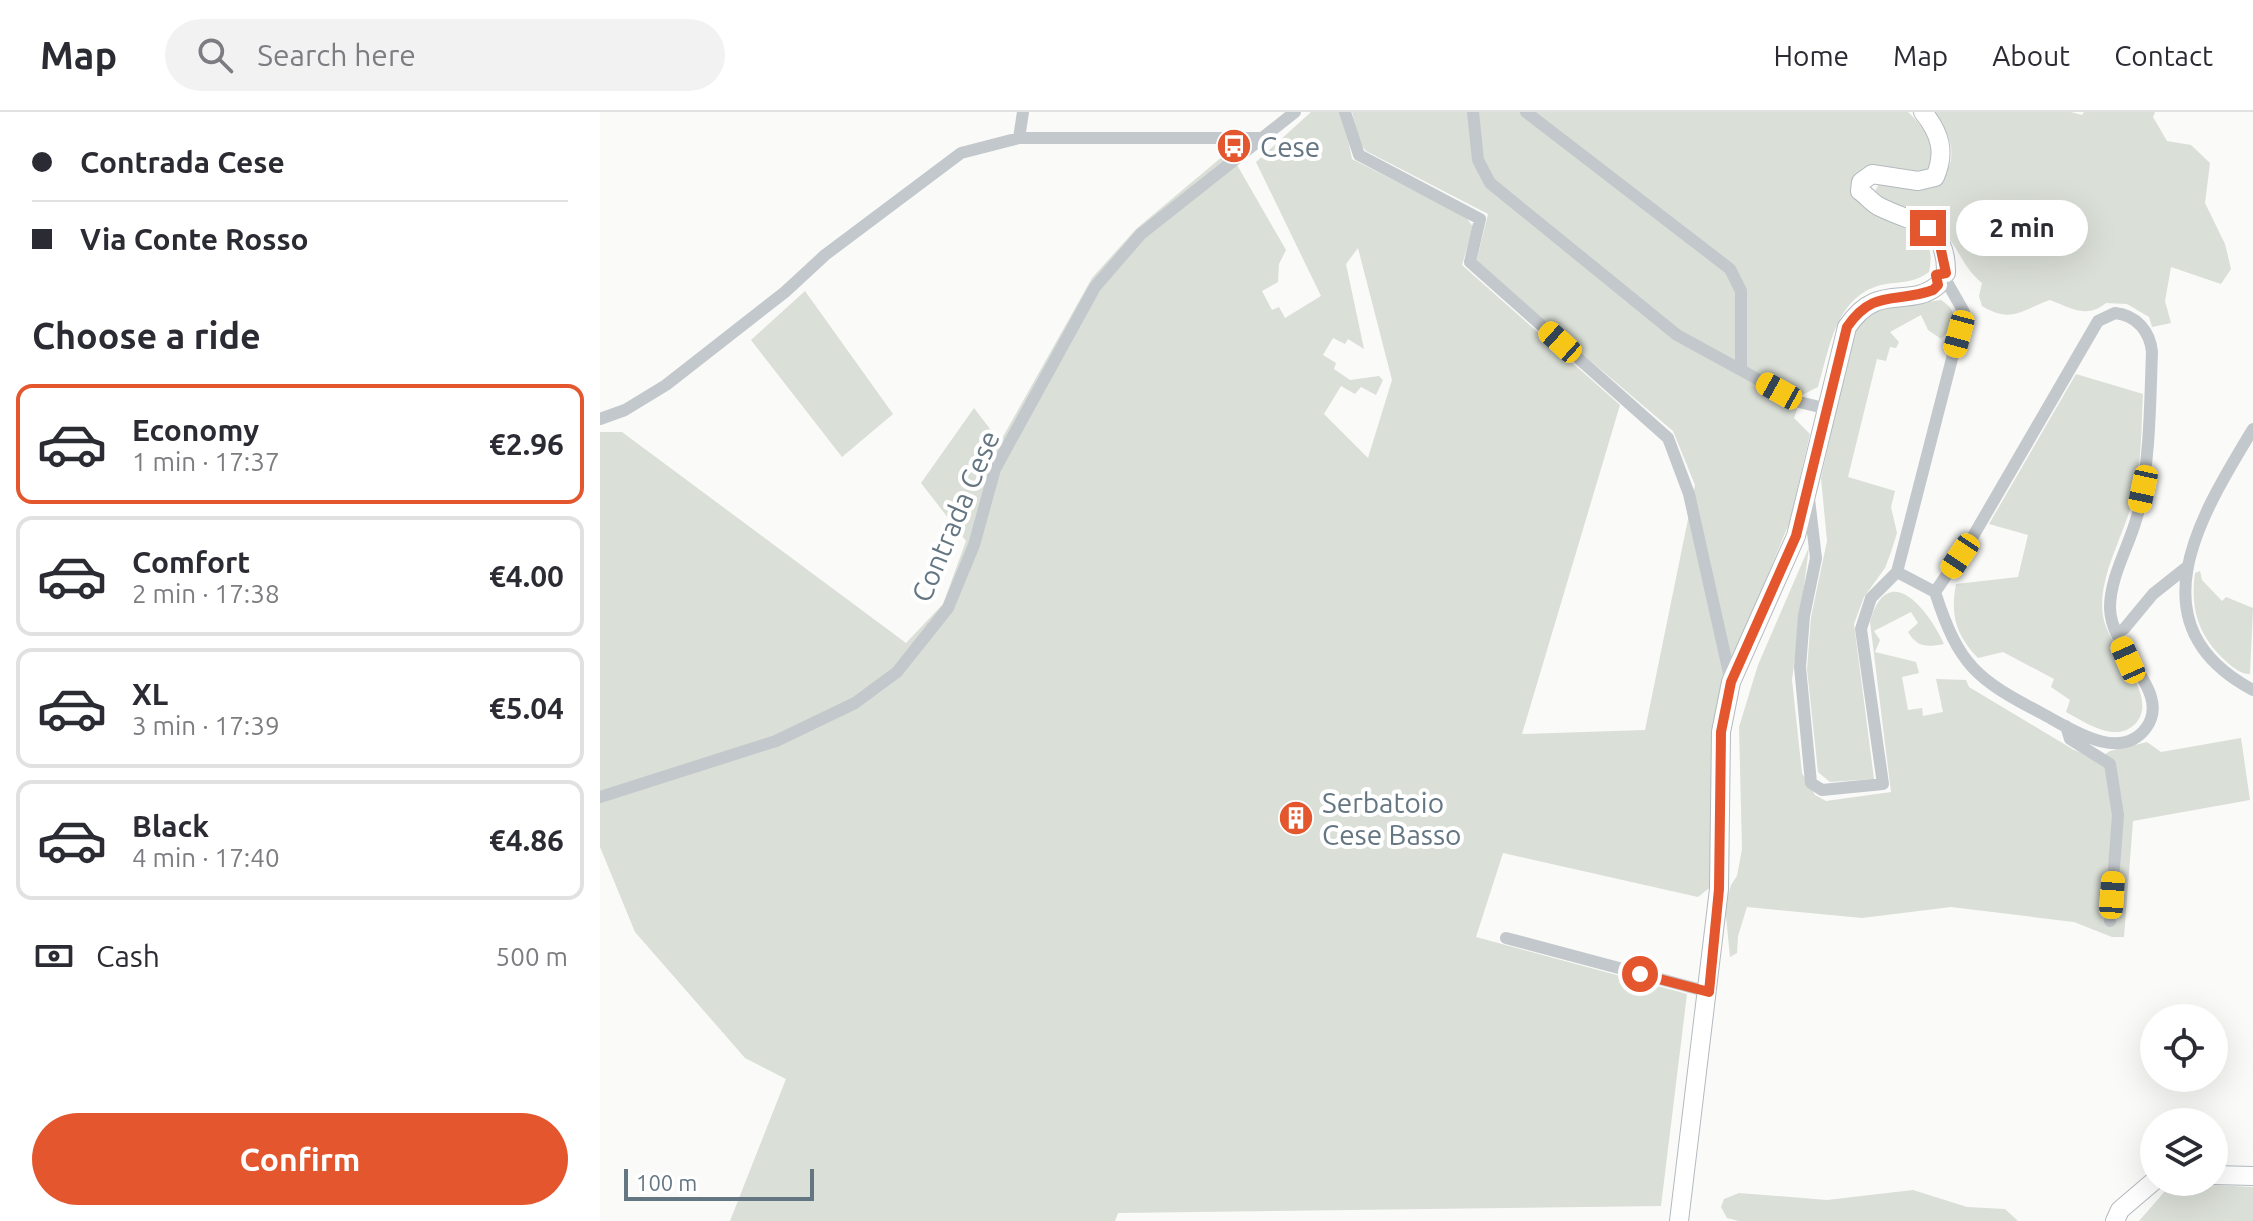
<!DOCTYPE html>
<meta charset="utf-8">
<style>
:root{--surface:#fff;--page:#f2f2f3;--text:#2b2b33;--muted:#7c7c81;--line:#e1e1e2;--accent:#e4572e}
body{margin:0;font-family:Ubuntu,sans-serif;background:var(--page);color:var(--text);height:100vh;display:flex;flex-direction:column;font-size:30px;white-space:nowrap}
*{box-sizing:border-box;margin:0}
p{font-size:26px;color:var(--muted)}
.icon{flex:none;width:44px;height:44px;fill:none;stroke:currentColor;stroke-width:2;stroke-linecap:round;stroke-linejoin:round}
.map{position:relative;flex:1;overflow:hidden}
.details{display:flex;flex-direction:column;background:var(--surface);width:600px}
.details>*{flex:none}
.hud{display:grid;align-content:center;height:176px;padding:0 32px;background:var(--surface)}
.tools{position:absolute;left:1540px;top:892px;display:grid;gap:16px}
.tools a{display:grid;place-items:center;width:88px;height:88px;border-radius:50%;background:var(--surface);box-shadow:0 8px 32px #0002;font-size:40px}
.scale{position:absolute;left:24px;bottom:20px;width:190px;box-sizing:border-box;padding-left:8px;border:4px solid #657683;border-top:0;font-size:22px;line-height:28px;white-space:nowrap;color:#657683;-webkit-text-stroke:6px #fff;paint-order:stroke}
.end{position:absolute;width:36px;height:36px;margin:-18px;border:10px solid #e4572e;background:#fff;box-shadow:0 0 0 4px #fff}
.from{border-radius:50%}
.bubble{position:absolute;height:56px;border-radius:28px;background:var(--surface);box-shadow:0 8px 32px #0002;font-size:26px;font-weight:700;line-height:56px;text-align:center}
.car{position:absolute;width:24px;height:48px;margin:-24px -12px;border-radius:10px;box-shadow:0 0 6px 2px #0007;background:linear-gradient(#f5c518 24%,#345 0 40%,#f5c518 0 76%,#345 0 86%,#f5c518 0)}
.hud b{display:flex;align-items:center;gap:28px;height:76px;font-size:30px}
.hud b+b{border-top:2px solid var(--line)}
.hud i{width:20px;height:20px;background:var(--text)}
ul{padding:0;list-style:none}
li{display:flex;align-items:center;gap:24px;height:120px;margin:0 16px 12px;padding:0 16px;border:4px solid var(--line);border-radius:16px}
li div{flex:1}
li b{display:block;font-size:30px}
li em{font-style:normal;font-weight:700}
li.current{border-color:var(--accent)}
li>.icon{width:72px;height:72px;stroke-width:1.5}
h2{padding:0 32px;font-size:36px;line-height:96px}
.pay{display:flex;align-items:center;gap:20px;height:88px;padding:0 32px;font-size:30px}
.pay p{margin-inline-start:auto}
.button{display:flex;gap:16px;margin-top:auto;padding:16px 32px}
.button a{flex:1;height:92px;border-radius:48px;background:var(--accent);color:#fff;font-size:32px;font-weight:700;line-height:92px;text-align:center}
header{display:flex;align-items:center;gap:48px;box-sizing:border-box;height:112px;padding:0 40px;background:var(--surface);border-bottom:2px solid var(--line)}
header strong{font-size:38px}
nav{display:flex;gap:44px;margin-inline-start:auto;font-size:28px}
.search{width:560px;height:72px;background:var(--page);display:flex;align-items:center;gap:20px;box-sizing:border-box;padding:0 28px;border-radius:44px;color:var(--muted);font-size:30px}
main{display:flex;flex:1;min-height:0}
.map>svg:first-child{display:block}
</style>
<header>
<strong>Map</strong>
<div class="search"><svg class="icon" aria-label="search" viewBox="0 0 24 24"><circle cx="10" cy="10" r="6"/><path d="M15 15l6 6"/></svg>Search here</div>
<nav><a>Home</a><a>Map</a><a>About</a><a>Contact</a></nav>
</header>
<main>
<section class="details">
<div class="hud">
<b><i class="from"></i>Contrada Cese</b>
<b><i></i>Via Conte Rosso</b>
</div>
<h2>Choose a ride</h2>
<ul>
<li class="current"><svg class="icon" aria-label="car" viewBox="0 0 24 24"><path d="M5 17H2v-5l4-1 3-4h7l3 4 3 1v5h-3M9 17h6M6 11h13"/><circle cx="7" cy="17" r="2"/><circle cx="17" cy="17" r="2"/></svg><div><b>Economy</b><p>1 min · 17:37</p></div><em>€2.96</em></li>
<li><svg class="icon" aria-label="car" viewBox="0 0 24 24"><path d="M5 17H2v-5l4-1 3-4h7l3 4 3 1v5h-3M9 17h6M6 11h13"/><circle cx="7" cy="17" r="2"/><circle cx="17" cy="17" r="2"/></svg><div><b>Comfort</b><p>2 min · 17:38</p></div><em>€4.00</em></li>
<li><svg class="icon" aria-label="car" viewBox="0 0 24 24"><path d="M5 17H2v-5l4-1 3-4h7l3 4 3 1v5h-3M9 17h6M6 11h13"/><circle cx="7" cy="17" r="2"/><circle cx="17" cy="17" r="2"/></svg><div><b>XL</b><p>3 min · 17:39</p></div><em>€5.04</em></li>
<li><svg class="icon" aria-label="car" viewBox="0 0 24 24"><path d="M5 17H2v-5l4-1 3-4h7l3 4 3 1v5h-3M9 17h6M6 11h13"/><circle cx="7" cy="17" r="2"/><circle cx="17" cy="17" r="2"/></svg><div><b>Black</b><p>4 min · 17:40</p></div><em>€4.86</em></li>
</ul>
<div class="pay"><svg class="icon" aria-label="cash" viewBox="0 0 24 24"><path d="M3 7h18v10H3z"/><circle cx="12" cy="12" r="2"/></svg>Cash<p>500 m</p></div>
<div class="button"><a>Confirm</a></div>
</section>
<div class="map">
<svg width="1653" height="1109" viewBox="0 0 1653 1109">
<rect width="100%" height="100%" fill="#fafaf8"/>
<path fill="#dadfd7" fill-rule="evenodd" d="M 711,0 L 742,0 L 752,47 L 866,105 L 873,115 L 862,153 L 1020,293 L 922,622 L 1045,618 L 1095,373 L 1073,319 L 879,154 L 877,147 L 888,102 L 766,39 L 760,31 L 752,0 L 1308,0 C 1323,14 1337,33 1333,54 L 1324,60 C 1295,60 1273,43 1253,71 C 1263,82 1272,94 1283,104 C 1308,124 1338,117 1329,160 C 1313,172 1300,169 1281,173 C 1235,185 1230,236 1218,275 L 1202,283 L 1194,306 L 1210,322 L 1190,409 L 1134,546 L 1112,774 L 1098,785 L 903,741 L 876,825 L 1087,882 L 1061,1094 L 518,1101 L 515,1109 L 130,1109 L 186,967 L 145,946 L 35,820 L 0,735 L 0,320 L 22,320 L 306,531 L 343,492 L 366,429 L 321,371 L 374,296 L 400,330 L 492,166 L 536,117 L 629,39 L 686,138 L 679,152 L 678,170 L 662,179 L 672,198 L 679,195 L 685,206 L 721,184 L 656,50 ZM 758,136 L 792,268 L 768,346 L 724,302 L 741,274 L 755,282 L 761,275 L 776,283 L 783,268 L 779,264 L 750,268 L 734,257 L 736,251 L 723,243 L 733,226 L 745,232 L 748,227 L 764,237 L 746,152 Z
M 1332,0 L 1471,0 L 1482,3 L 1484,0 L 1555,0 L 1553,5 L 1567,29 L 1591,33 L 1610,51 L 1605,91 L 1625,132 L 1631,157 L 1621,172 L 1571,155 L 1565,189 L 1571,211 L 1552,215 L 1549,205 L 1527,192 L 1506,191 C 1487,207 1471,196 1450,188 C 1421,198 1412,212 1382,194 L 1379,184 L 1382,171 C 1363,155 1361,141 1347,124 C 1331,105 1301,96 1279,85 L 1275,79 L 1279,72 L 1338,72 C 1360,48 1353,23 1332,0 Z
M 205,179 L 293,302 L 242,345 L 151,228 Z
M 1341,188 C 1361,201 1355,213 1341,227 L 1328,218 L 1321,203 L 1290,220 L 1299,230 L 1296,236 L 1290,235 L 1286,249 L 1277,247 L 1248,365 L 1295,379 L 1291,395 L 1297,421 L 1291,440 L 1285,456 L 1264,485 L 1254,512 L 1274,667 L 1230,670 L 1218,660 L 1207,557 L 1211,505 L 1227,429 L 1221,366 L 1254,218 L 1279,197 Z
M 1476,262 L 1543,282 C 1541,318 1542,352 1533,386 C 1525,423 1497,465 1503,504 C 1508,537 1563,585 1534,613 C 1514,631 1485,610 1466,600 L 1470,588 L 1451,575 L 1454,567 L 1403,540 L 1378,546 C 1356,523 1350,503 1356,472 L 1418,465 L 1428,423 L 1389,412 Z
M 1209,435 L 1192,568 L 1202,661 L 1215,683 L 1226,689 L 1291,680 L 1270,510 C 1288,445 1330,500 1344,532 C 1327,535 1318,536 1308,520 L 1318,511 L 1311,500 L 1274,519 L 1280,528 L 1275,540 L 1316,550 L 1319,561 L 1302,565 L 1308,598 L 1322,596 L 1323,604 L 1343,600 L 1336,567 L 1366,568 L 1369,575 L 1474,638 L 1498,647 L 1510,639 L 1547,630 L 1561,640 L 1641,626 L 1650,688 L 1533,709 L 1524,825 L 1512,825 L 1474,810 L 1351,795 L 1262,806 L 1147,795 L 1138,824 L 1137,841 L 1130,845 L 1125,794 L 1131,773 L 1137,764 L 1142,737 L 1139,615 L 1158,553 Z
M 1600,459 L 1602,468 L 1622,489 L 1626,485 L 1653,496 L 1650,562 C 1641,562 1635,557 1628,551 C 1599,525 1590,499 1595,461 Z
M 1594,1072 L 1653,1075 L 1653,1109 L 1539,1109 L 1566,1078 Z
M 1313,1078 L 1367,1095 L 1405,1097 L 1418,1109 L 1139,1109 L 1127,1106 L 1121,1095 L 1124,1087 L 1139,1081 L 1227,1088 Z"/>
<g fill="none" stroke-linecap="round" stroke-linejoin="round">
<g stroke="#b3babf" stroke-width="20">
<path id="secondary" d="M 1323,0 C 1340,21 1346,40 1335,65 L 1318,69 L 1272,62 L 1261,70 L 1260,79 C 1267,84 1273,92 1280,95 C 1314,112 1347,111 1346,161
M 1614,1063 L 1653,1064
M 1079,1109 L 1119,777 L 1121,620 L 1131,570 L 1196,424 L 1247,215 C 1279,168 1308,198 1338,173
M 1515,1109 L 1520,1098 L 1554,1069"/>
</g>
<path stroke="#c3c8cc" stroke-width="12" d="M 745,0 L 759,43 L 880,107 L 870,150 L 1068,326 L 1089,382 L 1131,570
M 873,0 L 878,48 L 890,71 L 1077,223 L 1141,258
M 926,0 L 1130,157 L 1141,179 L 1141,258 L 1199,290 L 1228,297
M 419,26 L 423,0
M 1515,201 C 1536,203 1550,219 1552,240 C 1550,293 1550,345 1539,397 C 1532,430 1510,462 1510,496 C 1511,541 1573,580 1546,616 C 1520,651 1471,617 1443,602 C 1376,567 1359,554 1335,480 L 1372,426 L 1498,209 Z
M 0,307 L 25,298 L 66,273 L 185,180 L 225,143 L 361,41 L 419,26 L 665,26
M 1653,317 C 1601,403 1531,513 1653,578
M 1209,387 L 1216,446 L 1204,504 L 1200,555 L 1211,671 L 1222,678 L 1283,672 L 1261,517 L 1271,486 L 1297,460
M 1335,480 L 1297,460 L 1364,200 L 1348,172
M 1516,521 L 1524,517 L 1553,482 L 1587,455
M 1466,614 L 1470,627 L 1510,652 L 1518,703 L 1510,809
M 0,685 L 176,629 L 255,591 L 297,560 L 348,496 L 374,433 L 395,357 L 495,175 L 541,122 L 695,0
M 906,826 L 1109,880"/>
<use href="#secondary" stroke="#fff" stroke-width="18"/>
</g>
<g fill="none" stroke-linecap="round" stroke-linejoin="round">
<path stroke="#e4572e" stroke-width="10" d="M 1040,862 L 1109,880 L 1119,777 L 1121,620 L 1131,570 L 1196,424 L 1247,215 C 1274,176 1296,192 1333,178 L 1338,173 L 1336,163 L 1346,161 L 1339,129 L 1328,116"/>
</g>
<defs>
<g id="bus-disc" transform="scale(1.8)"><circle r="9.5" fill="#e4572e" stroke="#fff"/><path d="M-5-6H5V4H4V6H2V4H-2V6H-4V4H-5ZM-3.5-4V0h7V-4ZM-3.5 1.2v1.5H-2V1.2ZM2 1.2v1.5H3.5V1.2Z" fill="#fff"/></g>
<g id="building-disc" transform="scale(1.8)"><circle r="9.5" fill="#e4572e" stroke="#fff"/><path d="M-4-6H4V6H1V3H-1V6H-4ZM-2.5-4.3h1.7v1.8h-1.7ZM.8-4.3h1.7v1.8H.8ZM-2.5-1h1.7V.8h-1.7ZM.8-1h1.7V.8H.8Z" fill="#fff"/></g>
</defs>
<g fill-rule="evenodd">
<use href="#bus-disc" x="634" y="34"/>
<use href="#building-disc" x="696" y="706"/>
</g>
<g text-anchor="middle" dominant-baseline="central" stroke-width="8" stroke-linejoin="round" paint-order="stroke">
<g font-size="28" fill="#657683" stroke="#fff" text-anchor="start">
<text x="660" y="34">Cese</text>
<text x="722" y="690">Serbatoio<tspan x="722" dy="32">Cese Basso</tspan></text>
</g>
<g font-size="28" fill="#657683" stroke="#fff">
<text transform="translate(355 404) rotate(-67)">Contrada Cese</text>
</g>
</g>
</svg>
<div class="tools">
<a><svg class="icon" aria-label="locate" viewBox="0 0 24 24"><circle cx="12" cy="12" r="6"/><path d="M12 2v4M12 18v4M2 12h4M18 12h4"/></svg></a>
<a><svg class="icon" aria-label="layers" viewBox="0 0 24 24"><path d="M12 4l9 5-9 5-9-5zM3 14l9 5 9-5"/></svg></a>
</div>
<div class="scale">100 m</div>
<i class="end from" style="left:1040px;top:862px"></i>
<i class="end" style="left:1328px;top:116px"></i>
<div class="bubble" style="left:1356px;top:88px;width:132px">2 min</div>
<i class="car" style="left:1359px;top:222px;rotate:195deg"></i>
<i class="car" style="left:960px;top:230px;rotate:312deg"></i>
<i class="car" style="left:1179px;top:279px;rotate:299deg"></i>
<i class="car" style="left:1543px;top:377px;rotate:192deg"></i>
<i class="car" style="left:1360px;top:444px;rotate:214deg"></i>
<i class="car" style="left:1528px;top:548px;rotate:336deg"></i>
<i class="car" style="left:1512px;top:783px;rotate:4deg"></i>
</div>
</main>
